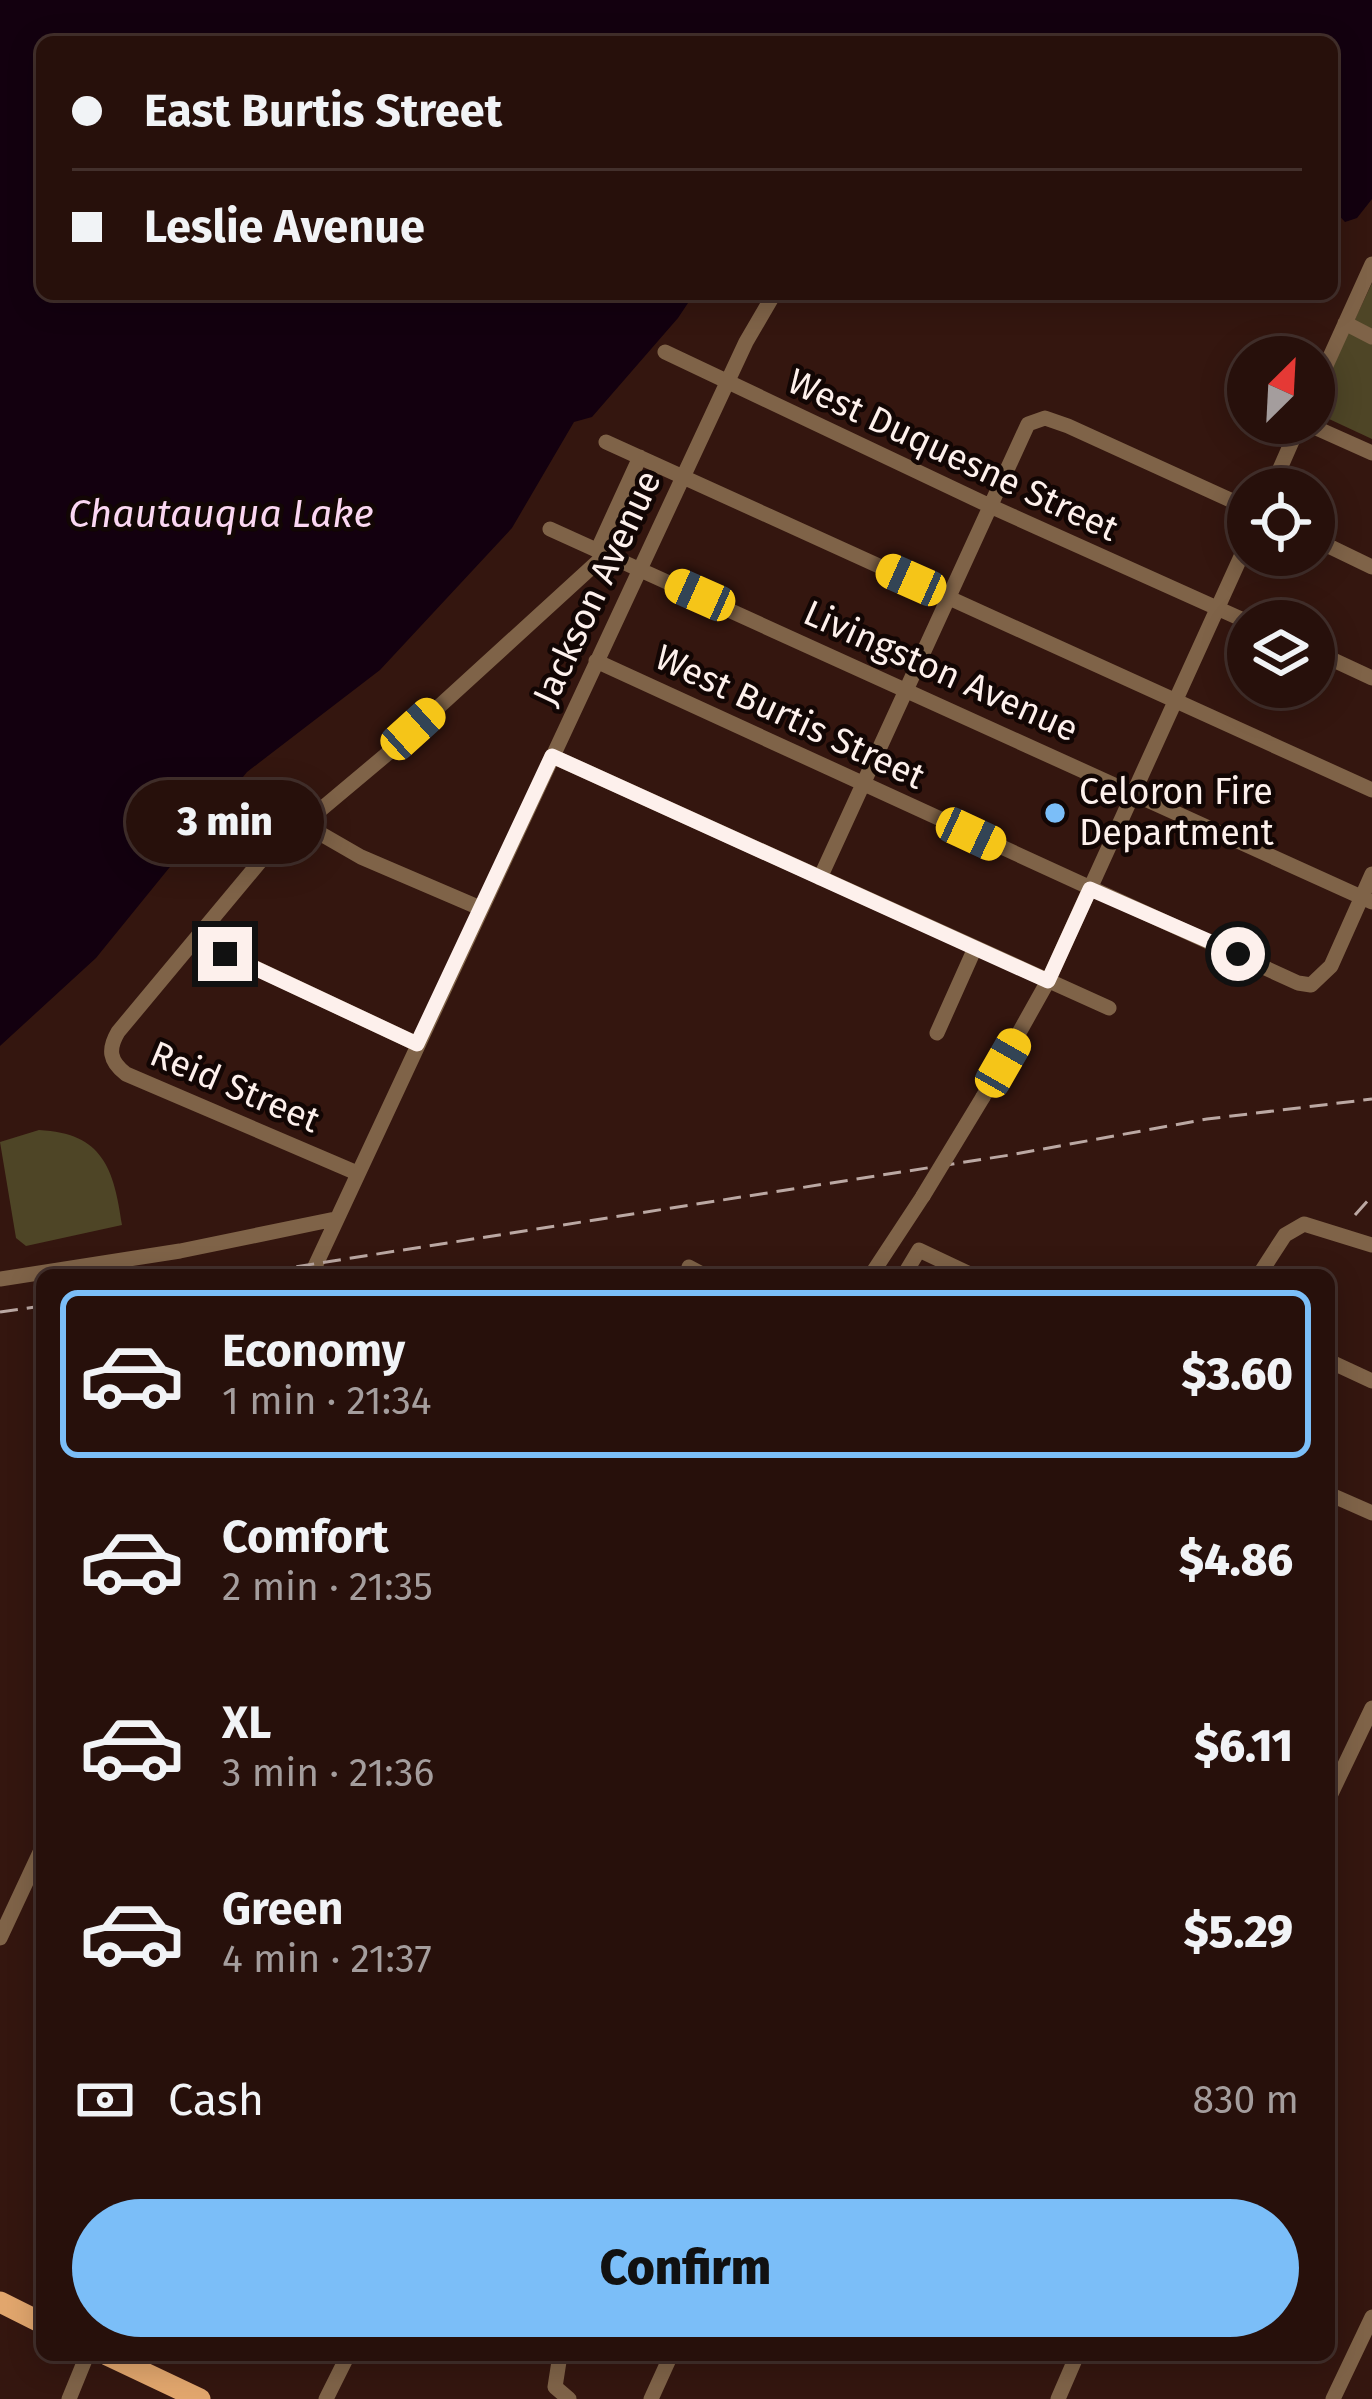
<!DOCTYPE html>
<meta charset="utf-8">
<style>
:root{--surface:#27100b;--page:#331e19;--text:#f1f3f6;--muted:#a49d9d;--line:#43302c;--accent:#7bbef8}
body{margin:0;font-family:"Fira Sans",sans-serif;background:var(--page);color:var(--text);height:100vh;display:flex;flex-direction:column;font-size:45px;white-space:nowrap}
*{box-sizing:border-box;margin:0}
p{font-size:39px;color:var(--muted)}
.icon{flex:none;width:66px;height:66px;fill:none;stroke:currentColor;stroke-width:2;stroke-linecap:round;stroke-linejoin:round}
.map{position:relative;flex:1;overflow:hidden}
.panel{position:absolute;left:36px;top:1269px;width:1299px;height:1092px;display:flex;flex-direction:column;background:var(--surface);border-radius:18px;box-shadow:0 6px 30px #0003,0 0 0 3px var(--line)}
.panel>*{flex:none}
.guide{position:absolute;left:36px;top:36px;width:1302px;height:264px;border-radius:18px;box-shadow:0 6px 30px #0003,0 0 0 3px var(--line);display:grid;align-content:center;height:264px;padding:0 36px;background:var(--surface)}
.needle{width:78px;rotate:24deg}
.buttons{position:absolute;left:1227px;top:336px;display:grid;gap:24px}
.buttons a{display:grid;place-items:center;width:108px;height:108px;border-radius:50%;background:var(--surface);box-shadow:0 6px 30px #0003,0 0 0 3px var(--line);font-size:60px}
.end{position:absolute;width:54px;height:54px;margin:-27px;border:15px solid #fdf0ec;background:#111;box-shadow:0 0 0 6px #111}
.from{border-radius:50%}
.bubble{position:absolute;height:84px;border-radius:42px;background:var(--surface);box-shadow:0 6px 30px #0003,0 0 0 3px var(--line);font-size:39px;font-weight:800;line-height:84px;text-align:center}
.car{position:absolute;width:36px;height:72px;margin:-36px -18px;border-radius:15px;box-shadow:0 0 9px 3px #0007;background:linear-gradient(#f5c518 24%,#345 0 40%,#f5c518 0 76%,#345 0 86%,#f5c518 0)}
.guide b{display:flex;align-items:center;gap:42px;height:114px;font-size:45px}
.guide b+b{border-top:3px solid var(--line)}
.guide i{width:30px;height:30px;background:var(--text)}
ul{padding:21px 0 0;list-style:none}
li{display:flex;align-items:center;gap:36px;height:168px;margin:0 24px 18px;padding:0 12px;border:6px solid transparent;border-radius:18px}
li div{flex:1}
li b{display:block;font-size:45px}
li em{font-style:normal;font-weight:800}
li.active{border-color:var(--accent)}
li>.icon{width:108px;height:108px;stroke-width:1.5}
.pay{display:flex;align-items:center;gap:30px;height:132px;padding:0 36px;font-size:45px}
.pay p{margin-inline-start:auto}
.cta{display:flex;gap:24px;margin-top:auto;padding:24px 36px}
.cta a{flex:1;height:138px;border-radius:72px;background:var(--accent);color:#111;font-size:48px;font-weight:800;line-height:138px;text-align:center}
.map>svg:first-child{display:block}
</style>
<div class="map">
<svg width="1372" height="2399" viewBox="0 0 1372 2399">
<rect width="100%" height="100%" fill="#34160f"/>
<path fill="#4e4526" d="M 1372,283 L 1372,439 L 1314,412 L 1314,406 Z
M 39,1130 C 103,1133 114,1169 122,1225 L 26,1246 L 16,1238 L 0,1142 Z"/>
<path fill="#13000f" d="M 0,0 L 1372,0 L 1372,199 L 1357,218 L 1345,222 L 1332,208 L 1332,42 L 42,42 L 42,294 L 694,294 L 678,318 L 592,417 L 574,422 L 512,528 L 380,670 L 247,772 L 96,958 L 0,1046 Z"/>
<g fill="none" stroke-linecap="round" stroke-linejoin="round">
<path stroke="#7f6348" stroke-width="15" d="M 1345,323 L 1372,337
M 665,352 L 990,506 L 1248,622
M 1314,392 L 1372,264
M 1305,423 L 1372,453
M 606,442 L 1372,790
M 1271,489 L 1300,423
M 550,529 L 1372,902
M 1314,539 L 1372,567
M 597,551 L 640,457
M 1314,651 L 1372,678
M 596,661 L 1298,983 L 1311,985 L 1331,966 L 1372,874
M 552,756 L 1109,1008
M 302,823 L 361,857 L 480,908
M 820,878 L 1028,424 L 1045,418 L 1068,426 L 1248,508
M 196,940 L 417,1044
M 937,1033 L 975,948
M 983,1097 L 1048,981 L 1248,541
M 357,1173 L 126,1074 C 109,1061 108,1049 118,1032 L 263,858 L 387,754 L 605,555
M 689,1267 L 704,1275
M 311,1275 L 746,342 L 774,294
M 871,1275 L 923,1196
M 904,1275 L 919,1250 L 972,1275
M 1259,1275 L 1285,1235 L 1304,1224 L 1372,1245
M 0,1279 L 180,1251 L 335,1219
M 1329,1361 L 1372,1381
M 1329,1494 L 1372,1513
M 1329,1798 L 1372,1708
M 0,1938 L 42,1848
M 560,2355 L 555,2387 L 569,2399
M 69,2399 L 87,2355
M 326,2399 L 348,2355
M 651,2399 L 671,2355
M 1058,2399 L 1077,2355
M 1333,2399 L 1372,2317"/>
<path stroke="#e1a66d" stroke-width="21" d="M 0,2302 L 42,2323
M 107,2355 L 200,2399"/>
<path stroke="#bba8a3" stroke-width="3" stroke-dasharray="18 9" stroke-linecap="butt" d="M 1355,1215 L 1372,1196
M 243,1275 L 1010,1155 L 1207,1119 L 1372,1099
M 0,1312 L 42,1306"/>
<path stroke="#7f6348" stroke-width="15" d="M 923,1196 L 983,1097"/>
</g>
<g fill="none" stroke-linecap="round" stroke-linejoin="round">
<path stroke="#fdf0ec" stroke-width="15" d="M 225,954 L 417,1044 L 552,756 L 1048,981 L 1090,889 L 1238,954"/>
</g>
<circle fill="#7bbef8" stroke="#120604" stroke-width="4.5" cx="1055" cy="813" r="12"/>
<g text-anchor="middle" dominant-baseline="central" stroke-width="9" stroke-linejoin="round" paint-order="stroke">
<g font-size="36" fill="#fdf0ec" stroke="#120604">
<text transform="translate(953 455) rotate(25)">West Duquesne Street</text>
<text transform="translate(597 588) rotate(-65)">Jackson Avenue</text>
<text transform="translate(941 671) rotate(24)">Livingston Avenue</text>
<text transform="translate(790 717) rotate(25)">West Burtis Street</text>
<text transform="translate(235 1087) rotate(23)">Reid Street</text>
</g>
<g font-size="36" fill="#fdf0ec" stroke="#120604" text-anchor="start">
<text x="1079" y="792">Celoron Fire<tspan x="1079" dy="41">Department</tspan></text>
</g>
<g font-size="39" font-style="italic" fill="#fbd7f2" stroke="#120604">
<text x="221" y="514">Chautauqua Lake</text>
</g>
</g>
</svg>
<div class="buttons">
<a><svg class="needle" viewBox="-14 -14 28 28"><path d="M0-13l5 13h-10z" fill="#e53935"/><path d="M0 13l5-13h-10z" fill="#a49d9d"/></svg></a>
<a><svg class="icon" aria-label="locate" viewBox="0 0 24 24"><circle cx="12" cy="12" r="6"/><path d="M12 2v4M12 18v4M2 12h4M18 12h4"/></svg></a>
<a><svg class="icon" aria-label="layers" viewBox="0 0 24 24"><path d="M12 4l9 5-9 5-9-5zM3 14l9 5 9-5"/></svg></a>
</div>
<i class="end from" style="left:1238px;top:954px"></i>
<i class="end" style="left:225px;top:954px"></i>
<div class="bubble" style="left:126px;top:780px;width:198px">3 min</div>
<i class="car" style="left:911px;top:580px;rotate:294deg"></i>
<i class="car" style="left:700px;top:595px;rotate:294deg"></i>
<i class="car" style="left:413px;top:729px;rotate:48deg"></i>
<i class="car" style="left:971px;top:834px;rotate:115deg"></i>
<i class="car" style="left:1003px;top:1063px;rotate:30deg"></i>
<div class="guide">
<b><i class="from"></i>East Burtis Street</b>
<b><i></i>Leslie Avenue</b>
</div>
<section class="panel">
<ul>
<li class="active"><svg class="icon" aria-label="car" viewBox="0 0 24 24"><path d="M5 17H2v-5l4-1 3-4h7l3 4 3 1v5h-3M9 17h6M6 11h13"/><circle cx="7" cy="17" r="2"/><circle cx="17" cy="17" r="2"/></svg><div><b>Economy</b><p>1 min · 21:34</p></div><em>$3.60</em></li>
<li><svg class="icon" aria-label="car" viewBox="0 0 24 24"><path d="M5 17H2v-5l4-1 3-4h7l3 4 3 1v5h-3M9 17h6M6 11h13"/><circle cx="7" cy="17" r="2"/><circle cx="17" cy="17" r="2"/></svg><div><b>Comfort</b><p>2 min · 21:35</p></div><em>$4.86</em></li>
<li><svg class="icon" aria-label="car" viewBox="0 0 24 24"><path d="M5 17H2v-5l4-1 3-4h7l3 4 3 1v5h-3M9 17h6M6 11h13"/><circle cx="7" cy="17" r="2"/><circle cx="17" cy="17" r="2"/></svg><div><b>XL</b><p>3 min · 21:36</p></div><em>$6.11</em></li>
<li><svg class="icon" aria-label="car" viewBox="0 0 24 24"><path d="M5 17H2v-5l4-1 3-4h7l3 4 3 1v5h-3M9 17h6M6 11h13"/><circle cx="7" cy="17" r="2"/><circle cx="17" cy="17" r="2"/></svg><div><b>Green</b><p>4 min · 21:37</p></div><em>$5.29</em></li>
</ul>
<div class="pay"><svg class="icon" aria-label="cash" viewBox="0 0 24 24"><path d="M3 7h18v10H3z"/><circle cx="12" cy="12" r="2"/></svg>Cash<p>830 m</p></div>
<div class="cta"><a>Confirm</a></div>
</section>
</div>
